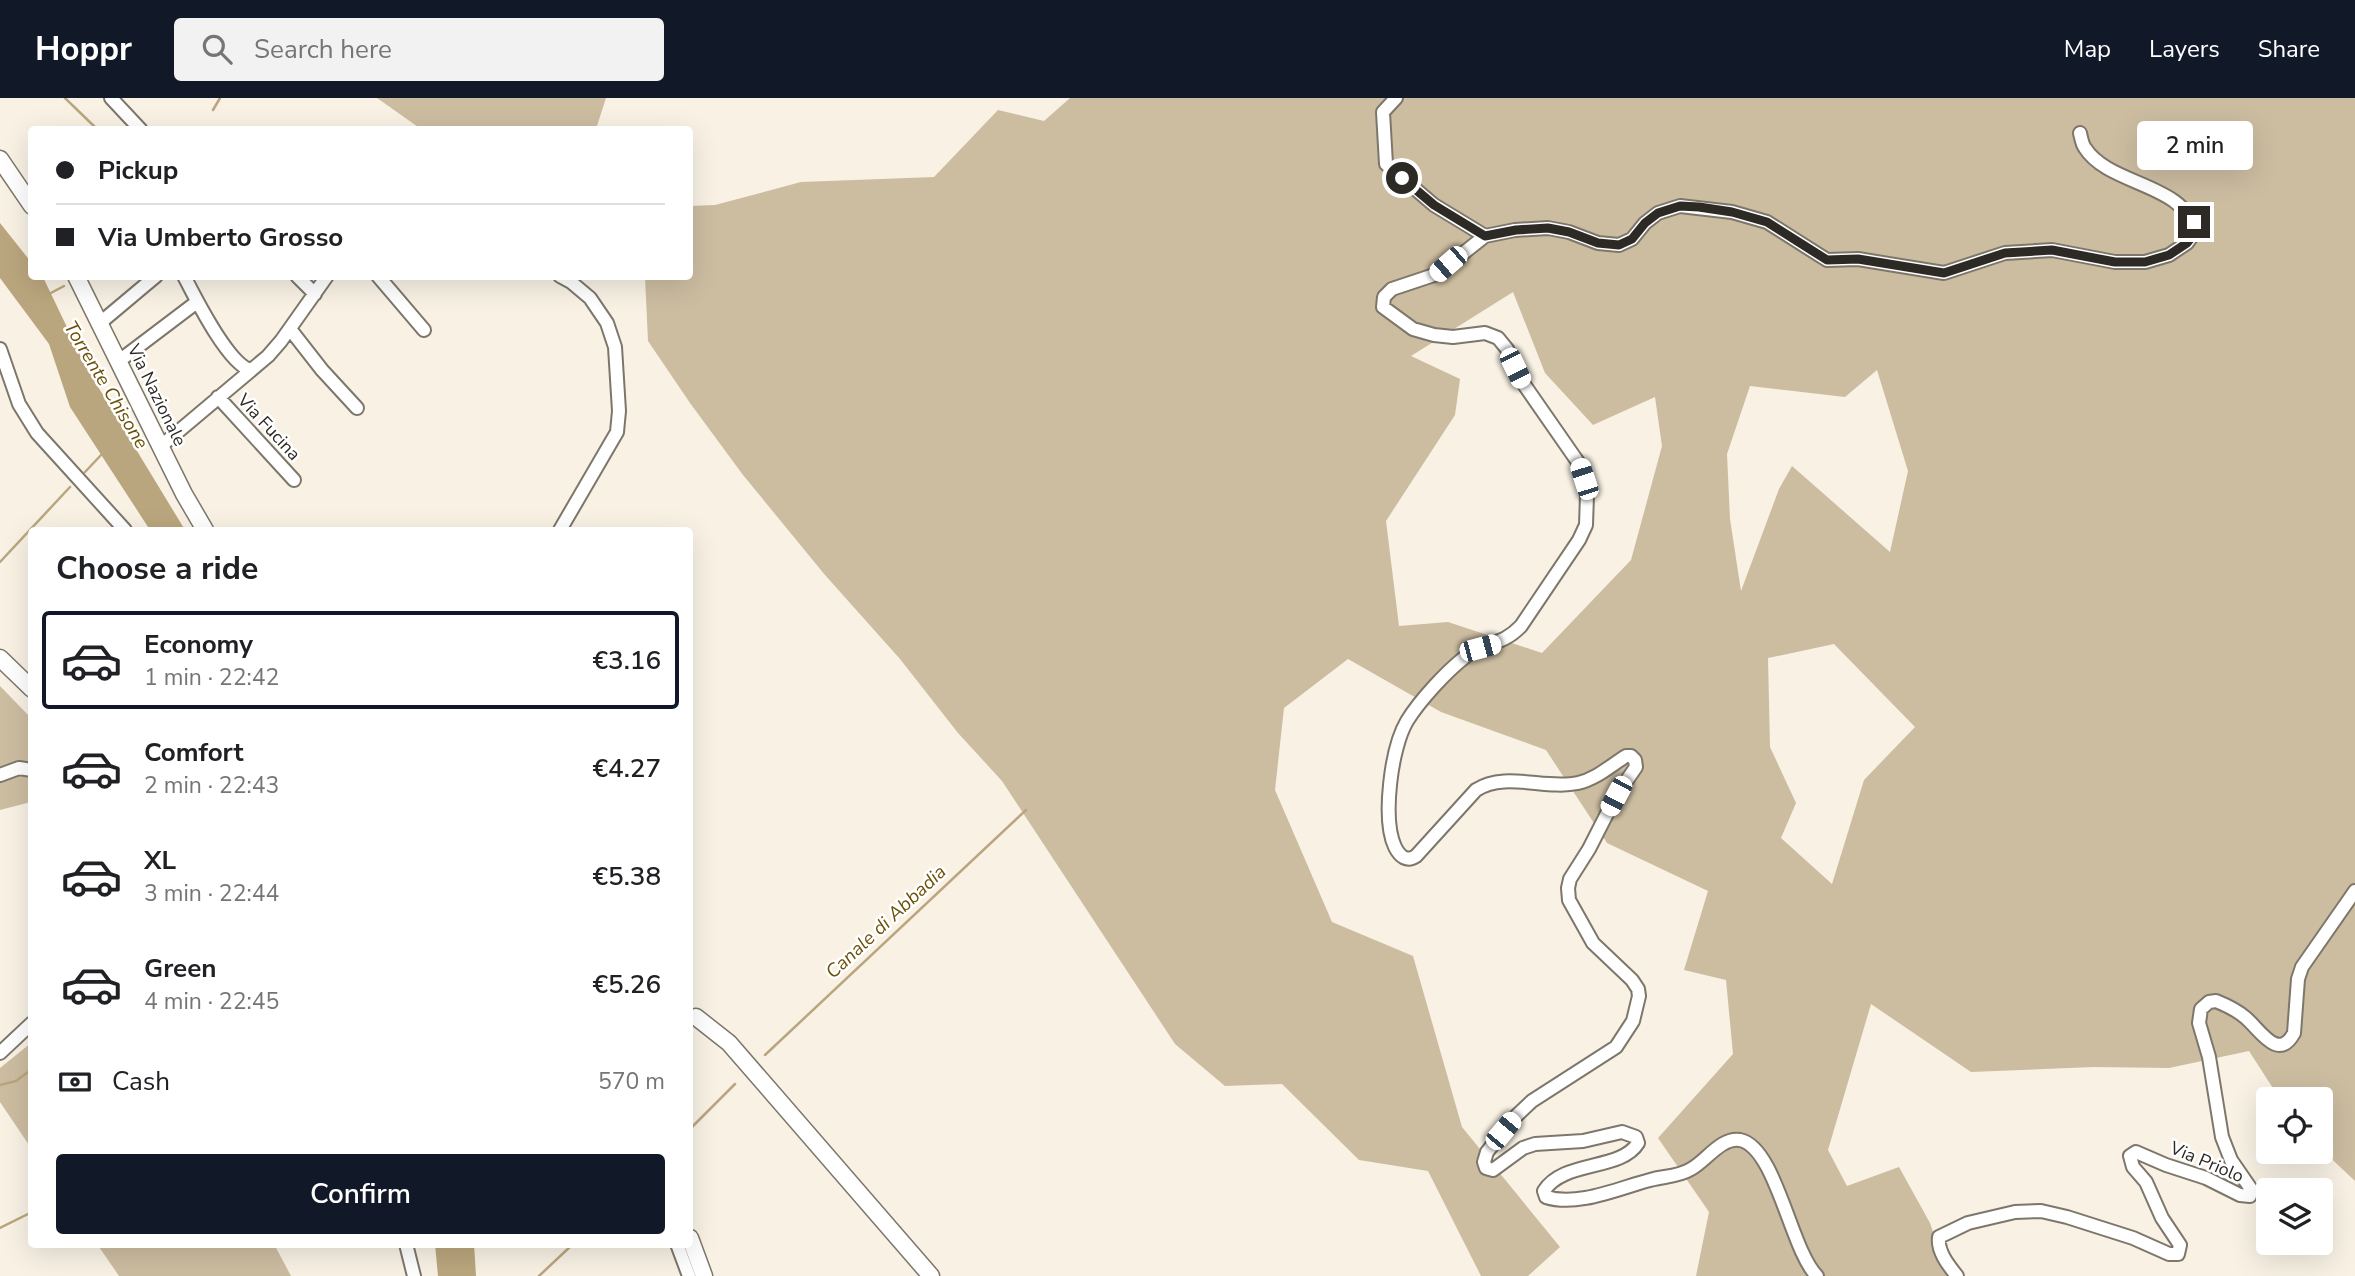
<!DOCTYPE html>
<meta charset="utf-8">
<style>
:root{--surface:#fff;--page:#f2f2f2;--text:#202124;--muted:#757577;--line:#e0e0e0;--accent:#111827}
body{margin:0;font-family:"Nunito Sans",sans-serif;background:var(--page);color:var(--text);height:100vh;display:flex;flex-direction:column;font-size:26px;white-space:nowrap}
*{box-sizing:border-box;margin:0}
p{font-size:23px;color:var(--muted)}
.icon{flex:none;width:38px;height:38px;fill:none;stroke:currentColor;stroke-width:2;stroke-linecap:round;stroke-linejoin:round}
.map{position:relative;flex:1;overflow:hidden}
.drawer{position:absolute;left:28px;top:429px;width:665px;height:721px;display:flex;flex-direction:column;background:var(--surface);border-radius:7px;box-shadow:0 7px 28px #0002}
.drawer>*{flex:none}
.guide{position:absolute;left:28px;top:28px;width:665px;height:154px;border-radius:7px;box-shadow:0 7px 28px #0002;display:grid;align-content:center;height:154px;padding:0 28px;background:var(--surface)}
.controls{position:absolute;left:2256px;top:989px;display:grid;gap:14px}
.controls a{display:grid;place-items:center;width:77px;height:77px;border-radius:7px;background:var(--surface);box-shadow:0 7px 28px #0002;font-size:35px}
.end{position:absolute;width:32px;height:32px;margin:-16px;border:9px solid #2d2a26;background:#fff;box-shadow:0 0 0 4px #fff}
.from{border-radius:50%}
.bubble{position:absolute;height:49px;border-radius:7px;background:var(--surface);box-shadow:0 7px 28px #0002;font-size:23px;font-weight:600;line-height:49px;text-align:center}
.car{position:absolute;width:21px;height:42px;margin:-21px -10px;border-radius:9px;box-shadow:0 0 5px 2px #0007;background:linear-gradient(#fff 24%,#345 0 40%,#fff 0 76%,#345 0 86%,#fff 0)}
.guide b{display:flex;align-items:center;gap:24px;height:66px;font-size:26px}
.guide b+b{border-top:2px solid var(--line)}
.guide i{width:18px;height:18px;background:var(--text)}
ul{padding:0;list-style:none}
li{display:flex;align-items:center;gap:21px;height:98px;margin:0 14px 10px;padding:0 14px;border:4px solid transparent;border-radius:7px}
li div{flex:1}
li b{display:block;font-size:26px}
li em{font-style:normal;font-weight:600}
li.active{border-color:var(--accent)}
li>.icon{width:63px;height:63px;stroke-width:1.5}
h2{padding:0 28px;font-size:32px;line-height:84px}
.pay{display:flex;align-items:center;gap:18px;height:77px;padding:0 28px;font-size:26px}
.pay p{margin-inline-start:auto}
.action{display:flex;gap:14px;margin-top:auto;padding:14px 28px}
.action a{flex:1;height:80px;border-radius:7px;background:var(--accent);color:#fff;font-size:28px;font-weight:600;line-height:80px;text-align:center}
header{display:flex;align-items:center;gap:42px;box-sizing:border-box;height:98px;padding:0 35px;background:var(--accent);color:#fff}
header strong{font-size:33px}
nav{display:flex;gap:38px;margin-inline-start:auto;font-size:24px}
.search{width:490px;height:63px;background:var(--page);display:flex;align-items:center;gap:18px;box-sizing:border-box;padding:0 24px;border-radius:7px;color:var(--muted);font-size:26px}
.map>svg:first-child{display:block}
</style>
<header>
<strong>Hoppr</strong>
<div class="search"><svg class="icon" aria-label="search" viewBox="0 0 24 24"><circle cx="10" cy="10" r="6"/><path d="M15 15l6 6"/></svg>Search here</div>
<nav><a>Map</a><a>Layers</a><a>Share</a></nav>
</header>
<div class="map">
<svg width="2355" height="1178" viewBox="0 0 2355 1178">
<rect width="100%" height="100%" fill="#f8f1e4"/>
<path fill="#ccbda1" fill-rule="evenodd" d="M 377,0 L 606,0 L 596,31 L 421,31 Z
M 1070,0 L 2355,0 L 2355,1083 L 2321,1051 L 2320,1001 L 2280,1001 L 2249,953 L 2169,970 L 2094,969 L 1971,974 L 1871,906 L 1828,1052 L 1847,1088 L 1899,1069 L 1930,1125 L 1948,1178 L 1696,1178 L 1709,1114 L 1658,1040 L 1733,956 L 1726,882 L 1684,872 L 1708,793 L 1607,745 L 1546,652 L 1441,614 L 1348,561 L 1284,610 L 1275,692 L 1332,824 L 1413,858 L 1462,1029 L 1560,1149 L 1528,1178 L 1481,1178 L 1428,1073 L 1359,1062 L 1282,986 L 1225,988 L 1175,946 L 1002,683 L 958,635 L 900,561 L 825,477 L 743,377 L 690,305 L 648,243 L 645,179 L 690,178 L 690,108 L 715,107 L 801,84 L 934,79 L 998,12 L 1044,23 ZM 1513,194 L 1545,275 L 1593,327 L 1655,299 L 1662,348 L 1631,462 L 1542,555 L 1448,524 L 1399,528 L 1386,423 L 1455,317 L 1460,281 L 1411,258 ZM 1877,272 L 1908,373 L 1890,454 L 1792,368 L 1779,391 L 1741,493 L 1730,421 L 1727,356 L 1750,288 L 1845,299 ZM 1834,546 L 1915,629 L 1864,682 L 1832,786 L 1781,740 L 1796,705 L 1770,649 L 1768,560 Z
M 0,588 L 32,621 L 31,704 L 0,712 Z
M 31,945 L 31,1050 L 0,1004 L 0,970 Z
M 97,1146 L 274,1146 L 291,1178 L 119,1178 Z"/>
<path fill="#baa67e" d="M 0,125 L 31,164 L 32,178 L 43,179 L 86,269 L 185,432 L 150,432 L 70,309 L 49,246 L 0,180 Z
M 435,1146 L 474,1146 L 476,1178 L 438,1178 Z"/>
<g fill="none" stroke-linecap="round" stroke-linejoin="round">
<path stroke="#baa67e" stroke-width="2.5" d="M 65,0 L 98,32
M 213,12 L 220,0
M 49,196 L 64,188
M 85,374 L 102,356
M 0,464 L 70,389
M 765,957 L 1026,712
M 0,987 L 16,983 L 32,971
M 690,1031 L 735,986
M 0,1130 L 32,1114
M 539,1178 L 573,1146"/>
<g stroke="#7d776b" stroke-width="16">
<path id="minor" d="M 111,0 L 141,32
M 1396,0 L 1383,14 L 1386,66 L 1434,107 L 1485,138
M 184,178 C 196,201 227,264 250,272
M 297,178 L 315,196
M 378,178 L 424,232
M 100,225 L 156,178
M 290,231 L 322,272 L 357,310
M 0,251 L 19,306 L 37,335 L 125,432
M 119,263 L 193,207 L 199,207
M 218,299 L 294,382
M 161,348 L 268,258 L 281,243 L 327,178
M 560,432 L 617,334 L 619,313 L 615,249 L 607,225 L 590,200 L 571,184 L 560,178
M 0,677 L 19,670 L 32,672
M 0,955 L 32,925
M 406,1146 L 414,1178
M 677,1146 L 689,1178
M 1817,1178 C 1791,1153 1776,1049 1740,1042 C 1721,1039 1706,1063 1691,1071 C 1678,1079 1664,1078 1650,1082 C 1619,1090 1578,1109 1546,1099 L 1544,1093 C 1563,1062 1621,1073 1638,1045 L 1636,1039 L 1622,1034 L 1583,1043 L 1535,1046 L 1523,1050 L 1493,1072 L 1486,1070 L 1484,1064 L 1487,1054 L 1515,1019 L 1532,1003 L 1616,949 L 1633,923 L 1639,898 L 1638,891 L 1632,882 L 1593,845 L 1569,802 L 1568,790 L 1570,781 L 1589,751 L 1616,698 L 1636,669 L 1635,662 L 1631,658 L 1626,658 C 1610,668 1596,681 1578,685 C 1545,692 1505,673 1476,692 L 1416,758 C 1407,764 1400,759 1395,749 C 1382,721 1391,650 1407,623 C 1420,602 1446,574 1465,559 C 1484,543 1501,549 1521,528 L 1579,442 L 1586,427 L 1587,397 L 1580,367 L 1523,285 L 1507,251 L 1498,240 L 1485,235 L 1453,239 L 1434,237 L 1413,231 L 1383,209 L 1384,199 L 1392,191 L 1437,176 L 1485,138 L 1515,132 L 1548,130 L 1569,134 L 1598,145 L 1619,147 L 1632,141 L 1645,125 L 1658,115 L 1680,108 L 1732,114 L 1767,124 L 1827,162 L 1858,161 L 1944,175 L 2005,155 L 2052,152 L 2115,164 L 2145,164 L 2169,157 L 2187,145 L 2195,134 C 2186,85 2109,88 2085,50 C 2082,46 2081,39 2080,35
M 1957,1178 C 1948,1167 1937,1153 1939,1139 L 1968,1125 L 2015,1114 L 2041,1113 L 2067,1119 L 2133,1140 L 2169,1156 L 2178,1156 L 2180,1147 L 2162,1120 L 2146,1084 L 2133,1069 L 2130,1058 L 2136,1054 L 2166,1067 L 2206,1080 L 2240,1097 L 2250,1098 L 2251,1091 L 2231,1062 L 2222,1039 L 2209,959 L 2199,925 L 2201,911 L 2209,904 L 2216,903 C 2226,907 2238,913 2246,920 C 2260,932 2278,964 2294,935 L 2298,881 L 2302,869 L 2355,793"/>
</g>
<g stroke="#7d776b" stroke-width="19">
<path id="major" d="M 0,61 L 32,108
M 76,178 L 184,396 L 205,432
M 0,560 L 32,591
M 696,919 L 729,945 L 931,1178
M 690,1140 L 704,1178"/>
</g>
<use href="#minor" stroke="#fff" stroke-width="12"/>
<use href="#major" stroke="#fff" stroke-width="16"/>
</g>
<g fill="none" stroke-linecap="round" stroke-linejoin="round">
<path stroke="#2d2a26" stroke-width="9" d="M 1402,80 L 1434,107 L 1485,138 L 1516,132 L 1548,130 L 1569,134 L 1598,145 L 1619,147 L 1632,141 L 1645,125 L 1658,115 L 1680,108 L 1699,109 L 1732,114 L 1767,124 L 1827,162 L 1858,161 L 1944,175 L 2005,155 L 2052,152 L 2115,164 L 2145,164 L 2169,157 L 2187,145 L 2196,134 L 2194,124"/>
</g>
<g text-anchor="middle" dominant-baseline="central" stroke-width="5" stroke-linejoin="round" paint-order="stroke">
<g font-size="18" fill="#2d2a26" stroke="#fff">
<text transform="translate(157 297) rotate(64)">Via Nazionale</text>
<text transform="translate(269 329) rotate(47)">Via Fucina</text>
<text transform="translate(2207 1064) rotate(23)">Via Priolo</text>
</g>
<g font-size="19" font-style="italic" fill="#6c5007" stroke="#fff">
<text transform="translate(106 287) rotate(59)">Torrente Chisone</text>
<text transform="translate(886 824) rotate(-43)">Canale di Abbadia</text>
</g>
</g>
</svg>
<div class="controls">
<a><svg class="icon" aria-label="locate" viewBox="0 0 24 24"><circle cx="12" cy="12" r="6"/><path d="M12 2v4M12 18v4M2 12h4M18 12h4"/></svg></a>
<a><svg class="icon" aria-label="layers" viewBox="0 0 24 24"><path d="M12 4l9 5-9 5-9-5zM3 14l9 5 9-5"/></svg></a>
</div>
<i class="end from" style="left:1402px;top:80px"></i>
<i class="end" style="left:2194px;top:124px"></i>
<div class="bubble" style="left:2137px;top:23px;width:116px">2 min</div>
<i class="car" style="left:1448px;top:166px;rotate:229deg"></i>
<i class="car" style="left:1515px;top:270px;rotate:154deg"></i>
<i class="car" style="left:1584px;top:381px;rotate:342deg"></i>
<i class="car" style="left:1480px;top:550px;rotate:75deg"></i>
<i class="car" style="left:1616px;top:698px;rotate:208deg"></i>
<i class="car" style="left:1503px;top:1033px;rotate:40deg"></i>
<div class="guide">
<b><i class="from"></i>Pickup</b>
<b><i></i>Via Umberto Grosso</b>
</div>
<section class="drawer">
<h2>Choose a ride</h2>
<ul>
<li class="active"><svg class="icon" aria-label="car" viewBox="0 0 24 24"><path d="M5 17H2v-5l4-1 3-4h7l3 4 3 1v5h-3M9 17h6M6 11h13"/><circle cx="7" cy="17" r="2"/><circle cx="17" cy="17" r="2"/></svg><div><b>Economy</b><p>1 min · 22:42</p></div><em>€3.16</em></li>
<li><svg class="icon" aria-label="car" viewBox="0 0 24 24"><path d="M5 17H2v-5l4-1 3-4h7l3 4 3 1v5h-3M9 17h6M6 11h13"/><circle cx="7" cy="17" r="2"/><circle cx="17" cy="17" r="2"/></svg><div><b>Comfort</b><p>2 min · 22:43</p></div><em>€4.27</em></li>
<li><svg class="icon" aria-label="car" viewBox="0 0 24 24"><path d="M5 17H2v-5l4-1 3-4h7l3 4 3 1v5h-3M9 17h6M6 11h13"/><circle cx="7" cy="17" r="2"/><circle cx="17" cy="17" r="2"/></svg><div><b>XL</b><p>3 min · 22:44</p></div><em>€5.38</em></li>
<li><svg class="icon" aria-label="car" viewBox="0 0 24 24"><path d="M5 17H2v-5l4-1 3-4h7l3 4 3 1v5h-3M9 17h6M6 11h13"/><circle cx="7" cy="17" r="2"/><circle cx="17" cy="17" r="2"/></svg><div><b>Green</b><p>4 min · 22:45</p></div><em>€5.26</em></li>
</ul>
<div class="pay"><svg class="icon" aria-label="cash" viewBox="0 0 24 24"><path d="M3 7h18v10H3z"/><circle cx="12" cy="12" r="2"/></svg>Cash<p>570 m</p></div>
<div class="action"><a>Confirm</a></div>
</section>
</div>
